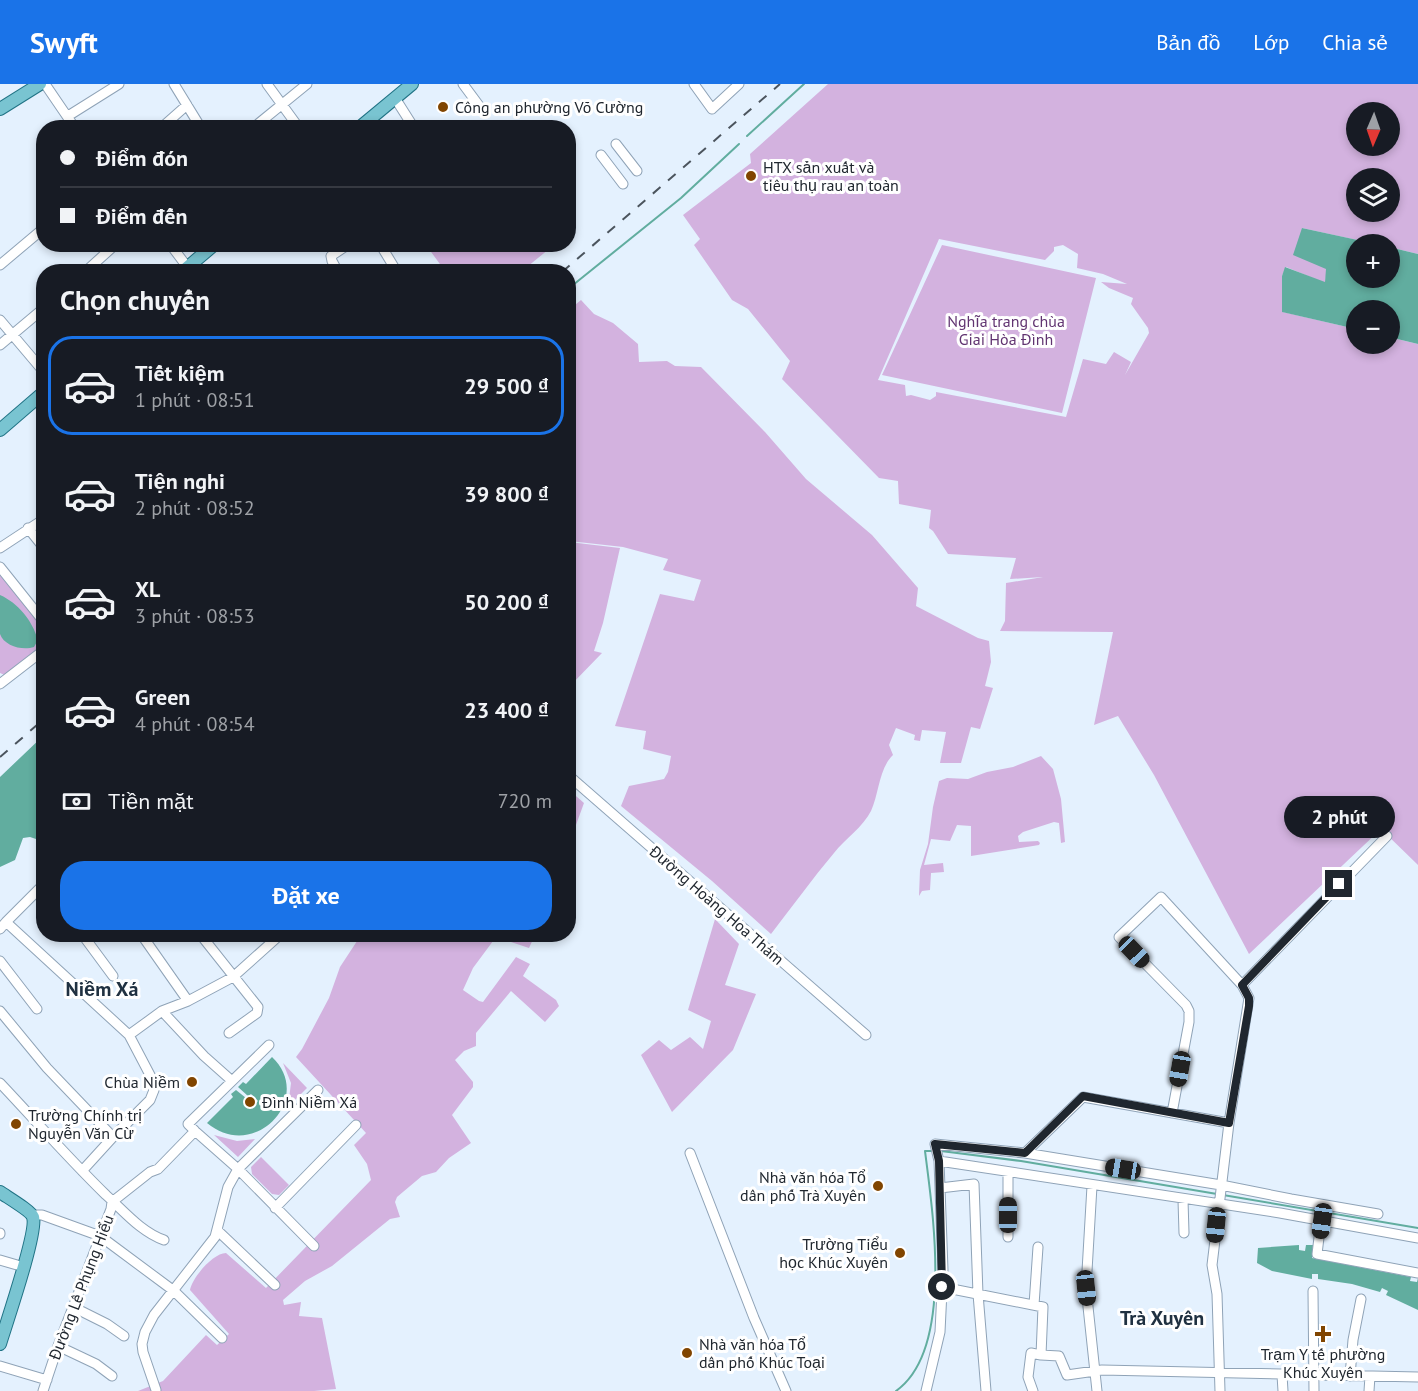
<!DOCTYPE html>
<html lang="vi">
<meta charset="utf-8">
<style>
:root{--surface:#171b24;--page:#242831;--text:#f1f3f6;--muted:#9ea1a6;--line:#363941;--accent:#1a73e8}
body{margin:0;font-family:"PT Sans",sans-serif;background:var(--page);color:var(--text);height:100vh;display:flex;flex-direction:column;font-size:22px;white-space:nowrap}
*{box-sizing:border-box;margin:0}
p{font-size:20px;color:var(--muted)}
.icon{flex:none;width:33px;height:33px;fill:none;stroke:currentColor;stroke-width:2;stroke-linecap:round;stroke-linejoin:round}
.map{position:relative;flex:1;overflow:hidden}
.panel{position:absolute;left:36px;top:180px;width:540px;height:678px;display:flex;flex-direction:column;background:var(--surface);border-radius:24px;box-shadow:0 3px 9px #0003}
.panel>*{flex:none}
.top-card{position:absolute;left:36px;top:36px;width:540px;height:132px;border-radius:24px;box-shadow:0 3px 9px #0003;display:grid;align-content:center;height:132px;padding:0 24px;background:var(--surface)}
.needle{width:39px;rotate:182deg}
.tools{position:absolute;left:1346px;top:18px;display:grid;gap:12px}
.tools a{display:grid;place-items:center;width:54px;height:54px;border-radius:50%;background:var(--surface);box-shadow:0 3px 9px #0003;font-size:30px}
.end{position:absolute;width:27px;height:27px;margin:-14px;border:8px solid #20272f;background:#fff;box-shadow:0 0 0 3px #fff}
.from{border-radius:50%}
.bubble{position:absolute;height:42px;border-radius:21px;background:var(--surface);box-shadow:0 3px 9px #0003;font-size:20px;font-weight:800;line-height:42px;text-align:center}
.car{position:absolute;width:18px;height:36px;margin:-18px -9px;border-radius:8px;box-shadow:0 0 4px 2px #0007;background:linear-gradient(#222 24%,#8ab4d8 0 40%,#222 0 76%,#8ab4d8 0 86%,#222 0)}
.top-card b{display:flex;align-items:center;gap:21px;height:57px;font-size:22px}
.top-card b+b{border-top:2px solid var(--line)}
.top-card i{width:15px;height:15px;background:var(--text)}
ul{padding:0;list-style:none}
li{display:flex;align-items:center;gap:18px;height:99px;margin:0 12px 9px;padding:0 12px;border:3px solid transparent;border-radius:24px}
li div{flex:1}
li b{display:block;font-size:22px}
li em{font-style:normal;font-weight:800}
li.current{border-color:var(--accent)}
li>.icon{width:54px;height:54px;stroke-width:1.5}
h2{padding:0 24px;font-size:27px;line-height:72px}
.pay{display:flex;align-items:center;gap:15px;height:66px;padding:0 24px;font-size:22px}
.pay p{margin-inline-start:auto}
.cta{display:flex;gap:12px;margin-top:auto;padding:12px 24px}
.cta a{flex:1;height:69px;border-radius:24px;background:var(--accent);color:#fff;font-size:24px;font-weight:800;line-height:69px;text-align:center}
header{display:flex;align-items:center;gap:36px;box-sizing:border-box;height:84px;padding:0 30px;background:var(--accent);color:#fff}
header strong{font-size:28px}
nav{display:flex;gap:33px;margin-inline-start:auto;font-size:21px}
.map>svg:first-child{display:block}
</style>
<header>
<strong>Swyft</strong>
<nav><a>Bản đồ</a><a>Lớp</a><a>Chia sẻ</a></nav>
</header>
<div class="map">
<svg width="1418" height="1307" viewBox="0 0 1418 1307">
<rect width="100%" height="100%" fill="#e4f1fe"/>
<path fill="#d3b2df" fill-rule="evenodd" d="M 828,0 L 1418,0 L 1418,170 L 1389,163 L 1389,160 L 1375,160 L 1302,144 L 1327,185 L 1325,199 L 1286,183 L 1282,192 L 1283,228 L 1356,245 L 1356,260 L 1389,260 L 1389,253 L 1418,260 L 1418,781 L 1381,745 L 1249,870 L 1154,691 L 1118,632 L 1094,641 L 1113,548 L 1000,547 L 1005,537 L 1006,499 L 1043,493 L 1010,495 L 1016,474 L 948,470 L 933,447 L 929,444 L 931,426 L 899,420 L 898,397 L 879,394 L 782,295 L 790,277 L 748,225 L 732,216 L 694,161 L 700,155 L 683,131 L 751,79 L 750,70 ZM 1356,28 L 1389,28 L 1389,62 L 1356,62 ZM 1356,94 L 1389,94 L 1389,128 L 1356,128 ZM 939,155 L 1045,176 L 1054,167 L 1054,163 L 1063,161 L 1078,170 L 1077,184 L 1103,190 L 1127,200 L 1101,198 L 1109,204 L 1133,214 L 1131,220 L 1148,244 L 1149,249 L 1125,291 L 1131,278 L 1114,268 L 1106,280 L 1083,275 L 1066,333 L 936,308 L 936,312 L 930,316 L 911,311 L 906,312 L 905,301 L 878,296 Z
M 426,161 L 554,161 L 522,187 L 445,187 Z
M 942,161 L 1096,194 L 1062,329 L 882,291 Z
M 581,216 L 594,230 L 613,239 L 638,260 L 639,278 L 667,277 L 675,282 L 701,283 L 765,348 L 806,395 L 872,451 L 918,504 L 916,522 L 978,554 L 989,557 L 991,578 L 985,602 L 993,604 L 980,645 L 971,643 L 961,679 L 940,679 L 946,648 L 922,646 L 920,657 L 914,656 L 915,651 L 896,644 L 889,661 L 893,671 C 879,684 879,710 871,727 C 863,743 845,755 834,769 C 812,795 792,823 771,850 L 712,797 L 621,722 L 629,702 L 664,695 L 668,688 L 671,672 L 643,665 L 646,647 L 615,642 L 660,510 L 694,517 L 701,496 L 663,486 L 668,475 L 623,463 L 569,457 L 569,226 Z
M 569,458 L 620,464 L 603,539 L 594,567 L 602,569 L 569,603 Z
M 0,490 L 43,542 L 43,563 L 7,592 L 0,589 Z
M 1041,672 L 1053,685 L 1061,715 L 1065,758 L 1061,759 L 1059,739 L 1054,738 L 1023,748 L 1018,752 L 1019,758 L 1038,757 L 1040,759 L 1039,761 L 971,772 L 971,742 L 957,741 L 950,757 L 931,755 L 924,781 L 943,779 L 944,788 L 931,789 L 930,806 L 922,807 L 919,812 L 920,786 L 928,760 L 933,723 L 939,697 L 947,694 L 968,695 L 987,688 L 1013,683 Z
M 569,706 L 584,719 L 569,760 Z
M 715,835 L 739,860 L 725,901 L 756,910 L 733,966 L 672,1028 L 641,971 L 659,956 L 671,966 L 690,953 L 703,965 L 711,937 L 688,926 Z
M 361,851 L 535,851 L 529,864 L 496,853 L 473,884 L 463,906 L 479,917 L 483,918 L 516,873 L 530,880 L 523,892 L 556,916 L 559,922 L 545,938 L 511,907 L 476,949 L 476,962 L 464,967 L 455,976 L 473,998 L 473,1003 L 452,1031 L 471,1059 L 449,1074 L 436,1088 L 422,1092 L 397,1113 L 395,1118 L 400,1133 L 390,1135 L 332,1182 L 305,1197 L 283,1216 L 284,1221 L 301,1218 L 299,1232 L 322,1234 L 336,1305 L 314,1307 L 138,1307 L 163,1297 L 206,1251 L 217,1261 L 229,1250 L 190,1206 C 192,1194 213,1169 226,1169 L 266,1204 L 371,1096 L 367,1080 L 354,1061 L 366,1049 L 296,973 L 302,965 L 329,914 L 340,883 Z
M 283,979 L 307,1004 L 288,1023 L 291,999 Z
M 214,1051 L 237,1057 L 255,1055 L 238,1073 Z
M 261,1073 L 289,1101 L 279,1111 L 272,1110 L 252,1090 L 251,1083 Z"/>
<path fill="#61ad9f" d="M 1302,144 L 1376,160 L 1356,160 L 1356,194 L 1389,194 L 1389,163 L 1418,170 L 1418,260 L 1389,253 L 1389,226 L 1356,226 L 1356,245 L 1282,228 L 1282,192 L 1285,183 L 1325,198 L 1326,185 L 1293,171 Z
M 0,511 C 18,519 32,536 38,556 L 34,563 C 23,567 4,562 0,550 C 0,542 0,520 0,511 Z
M 43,652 L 43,748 L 36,755 L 30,753 L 23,754 L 15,776 L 0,783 L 0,693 Z
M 272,973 C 315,1013 255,1079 207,1039 L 233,1013 L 231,1010 L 236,1006 L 246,1014 L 243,1017 L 250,1025 L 258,1017 L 251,1010 L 248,1012 L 238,1003 L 243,998 L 246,1000 Z
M 1299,1161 L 1299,1166 L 1305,1167 L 1306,1161 L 1313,1161 L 1312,1174 L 1411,1193 L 1410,1197 L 1417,1198 L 1418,1194 L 1418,1226 L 1386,1211 L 1388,1207 L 1382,1204 L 1380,1208 L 1352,1200 L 1318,1195 L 1318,1190 L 1312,1190 L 1312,1195 L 1272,1187 L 1257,1179 L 1258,1164 Z"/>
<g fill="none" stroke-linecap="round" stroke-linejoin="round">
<path stroke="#61ad9f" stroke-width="2" d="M 747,52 L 804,0
M 568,205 L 681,114 L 739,60
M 941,1067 L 1021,1077 L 1217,1110
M 1223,1111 L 1418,1144
M 896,1307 C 954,1266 933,1130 925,1067 L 932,1067"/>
<g stroke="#8fa3b7" stroke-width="11">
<path id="minor" d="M 45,0 L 75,44
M 174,0 L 201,44
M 267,0 L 299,44
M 463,0 L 483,27
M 694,0 L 712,25 L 739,0
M 395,14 L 414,44
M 68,32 L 119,0
M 161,44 L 187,21
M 253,44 L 307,0
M 616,60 L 637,87
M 601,71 L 623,100
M 170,160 L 191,188
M 380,160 L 397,188
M 0,181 L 44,144
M 85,188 L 116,160
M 338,188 L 332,177 L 331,172 L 349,160
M 0,236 L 44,288
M 0,261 L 44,224
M 28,444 L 44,464
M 0,464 L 44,435
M 0,483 L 44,538
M 0,600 L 44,566
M 568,691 L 866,951
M 6,838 L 44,800
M 0,845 L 6,838 L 129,951 L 150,991 L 154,1006 L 150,1016 L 113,1053 L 82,1087
M 82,850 L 113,892
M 141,850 L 188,917
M 200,850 L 258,923 L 257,929 L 229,949
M 0,877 L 37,925
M 1242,901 L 1387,752
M 0,927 L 47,984 L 113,1053
M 162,927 L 204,972 L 231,996
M 129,951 L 162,927 L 188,917 L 233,893 L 281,850
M 0,999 C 35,1036 69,1075 106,1111 C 124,1127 141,1148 164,1156
M 1172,1029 L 1189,938 L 1189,927 L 1186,921 L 1119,853 L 1161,813 L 1242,901 L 1249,914 L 1229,1039 L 1212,1181 L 1217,1210 L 1220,1307
M 690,1069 L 754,1234 L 786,1307
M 1025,1069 L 1083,1013 L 1229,1039
M 939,1077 L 1280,1129 L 1418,1154
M 1008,1088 L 1008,1153
M 1092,1102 L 1086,1204 L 1097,1307
M 940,1104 L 974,1100 L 978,1210 L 986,1307
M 1183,1116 L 1184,1149
M 112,1118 L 150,1088 L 158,1085 L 195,1047 L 188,1040 L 269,961
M 275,1124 L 356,1041
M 32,1131 L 42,1131 L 100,1152 L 174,1207 L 222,1254
M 1321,1137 L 1317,1170 L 1418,1189
M 217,1146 L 275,1201
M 0,1150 L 0,1149
M 314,1162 L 238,1085 L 318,1006
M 0,1176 L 24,1183
M 942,1203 L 1043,1223 L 1041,1271 L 1059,1272 L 1067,1291 L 1102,1286 L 1418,1293
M 1313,1207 L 1314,1307
M 1034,1221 L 1038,1163
M 73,1223 L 107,1240 L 124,1252
M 58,1262 L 96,1280 L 112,1292
M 0,1282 L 47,1296
M 1282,1291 L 1283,1307
M 1350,1292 L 1353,1256 L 1361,1215
M 156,1306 L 143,1268 L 142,1260 L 145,1248 L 154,1231 L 215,1153 L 228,1103 L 238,1085 L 195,1047
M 43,1307 L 58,1262 L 111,1125 L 112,1118
M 926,1307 L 940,1248 L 943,1186 L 939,1077 L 935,1060 L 1025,1069 L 1221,1101 L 1291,1115 L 1378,1130
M 1033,1307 L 1028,1293 L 1031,1269 L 1041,1271
M 1369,1307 L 1370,1292"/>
</g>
<g stroke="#207385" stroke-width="14">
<path id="major" d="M 0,25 L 40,0
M 359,44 L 412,0
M 182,188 L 215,160
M 0,346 L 44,308
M 0,1108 C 7,1113 31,1127 33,1133 C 38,1147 6,1240 0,1260"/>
</g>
<use href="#minor" stroke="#fff" stroke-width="9"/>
<use href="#major" stroke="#79c4d1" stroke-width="12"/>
<path stroke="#4b545d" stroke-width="2" stroke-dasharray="10 10" stroke-linecap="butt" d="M 562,188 L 780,0
M 0,673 L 44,635"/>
</g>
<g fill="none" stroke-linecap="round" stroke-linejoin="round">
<path stroke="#20272f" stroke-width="8" d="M 942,1203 L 939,1077 L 935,1060 L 1025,1069 L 1083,1012 L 1229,1039 L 1249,922 L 1249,914 L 1242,901 L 1339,800"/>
</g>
<g fill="#814500" stroke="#fff" stroke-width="2">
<circle cx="443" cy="23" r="6"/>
<circle cx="751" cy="92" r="6"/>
<circle cx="192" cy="998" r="6"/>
<circle cx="250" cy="1018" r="6"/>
<circle cx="16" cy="1040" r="6"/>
<circle cx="878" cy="1102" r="6"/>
<circle cx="900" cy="1169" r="6"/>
<path d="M1320 1241h6v6h6v6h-6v6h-6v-6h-6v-6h6z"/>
<circle cx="687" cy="1269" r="6"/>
</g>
<g text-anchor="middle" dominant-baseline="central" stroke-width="6" stroke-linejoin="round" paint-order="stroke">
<g font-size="16" fill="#20272f" stroke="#fff" text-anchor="start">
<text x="455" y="23">Công an phường Võ Cường</text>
<text x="763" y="83">HTX sản xuất và<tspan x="763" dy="18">tiêu thụ rau an toàn</tspan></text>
<text x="180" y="998" text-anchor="end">Chùa Niềm</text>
<text x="262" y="1018">Đình Niềm Xá</text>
<text x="28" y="1031">Trường Chính trị<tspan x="28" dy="18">Nguyễn Văn Cừ</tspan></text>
<text x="866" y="1093" text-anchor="end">Nhà văn hóa Tổ<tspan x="866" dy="18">dân phố Trà Xuyên</tspan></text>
<text x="888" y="1160" text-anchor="end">Trường Tiểu<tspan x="888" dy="18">học Khúc Xuyên</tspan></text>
<text x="699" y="1260">Nhà văn hóa Tổ<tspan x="699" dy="18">dân phố Khúc Toại</tspan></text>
<text x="1323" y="1270" text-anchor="middle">Trạm Y tế phường<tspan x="1323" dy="18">Khúc Xuyên</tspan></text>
</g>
<g font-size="16" fill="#613471" stroke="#fff">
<text x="1006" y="237">Nghĩa trang chùa<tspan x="1006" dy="18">Giai Hòa Đình</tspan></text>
</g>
<g font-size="16" fill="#20272f" stroke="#fff">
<text transform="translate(717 821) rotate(41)">Đường Hoàng Hoa Thám</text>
<text transform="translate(81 1203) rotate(-69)">Đường Lê Phụng Hiểu</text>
</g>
<g font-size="20" font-weight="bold" fill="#203141" stroke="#fff">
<text x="102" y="905">Niềm Xá</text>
<text x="1162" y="1234">Trà Xuyên</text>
</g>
</g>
</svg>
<div class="tools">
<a><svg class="needle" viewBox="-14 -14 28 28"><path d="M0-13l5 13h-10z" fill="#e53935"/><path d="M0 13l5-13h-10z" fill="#9ea1a6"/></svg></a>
<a><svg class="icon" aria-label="layers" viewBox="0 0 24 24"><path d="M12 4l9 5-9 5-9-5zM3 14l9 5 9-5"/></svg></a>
<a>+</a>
<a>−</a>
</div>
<i class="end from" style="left:942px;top:1203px"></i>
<i class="end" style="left:1339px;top:800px"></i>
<div class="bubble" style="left:1284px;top:712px;width:111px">2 phút</div>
<i class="car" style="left:1134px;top:868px;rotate:136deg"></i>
<i class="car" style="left:1180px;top:985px;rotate:190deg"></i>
<i class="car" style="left:1123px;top:1085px;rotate:279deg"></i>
<i class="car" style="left:1008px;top:1131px;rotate:0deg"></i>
<i class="car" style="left:1322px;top:1137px;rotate:188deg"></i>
<i class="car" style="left:1216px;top:1141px;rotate:186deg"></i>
<i class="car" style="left:1086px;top:1204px;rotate:174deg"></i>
<div class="top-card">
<b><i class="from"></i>Điểm đón</b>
<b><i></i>Điểm đến</b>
</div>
<section class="panel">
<h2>Chọn chuyến</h2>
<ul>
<li class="current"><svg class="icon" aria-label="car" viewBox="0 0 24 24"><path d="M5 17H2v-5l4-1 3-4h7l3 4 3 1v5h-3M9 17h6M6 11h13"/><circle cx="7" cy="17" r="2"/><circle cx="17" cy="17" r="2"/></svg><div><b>Tiết kiệm</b><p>1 phút · 08:51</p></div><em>29 500 ₫</em></li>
<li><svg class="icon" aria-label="car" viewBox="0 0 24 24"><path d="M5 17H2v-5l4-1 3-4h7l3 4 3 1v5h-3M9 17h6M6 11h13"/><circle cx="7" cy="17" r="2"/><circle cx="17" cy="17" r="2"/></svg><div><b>Tiện nghi</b><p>2 phút · 08:52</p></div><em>39 800 ₫</em></li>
<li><svg class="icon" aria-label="car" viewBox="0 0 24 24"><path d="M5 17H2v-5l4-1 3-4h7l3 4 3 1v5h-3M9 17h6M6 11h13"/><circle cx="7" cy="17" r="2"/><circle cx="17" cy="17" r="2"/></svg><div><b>XL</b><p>3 phút · 08:53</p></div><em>50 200 ₫</em></li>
<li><svg class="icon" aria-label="car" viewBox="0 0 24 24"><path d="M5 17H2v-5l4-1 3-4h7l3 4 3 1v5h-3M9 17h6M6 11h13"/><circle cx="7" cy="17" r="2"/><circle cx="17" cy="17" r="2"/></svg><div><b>Green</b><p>4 phút · 08:54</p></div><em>23 400 ₫</em></li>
</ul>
<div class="pay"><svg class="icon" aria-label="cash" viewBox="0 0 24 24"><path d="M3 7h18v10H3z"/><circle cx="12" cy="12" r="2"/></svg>Tiền mặt<p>720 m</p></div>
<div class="cta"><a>Đặt xe</a></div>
</section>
</div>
